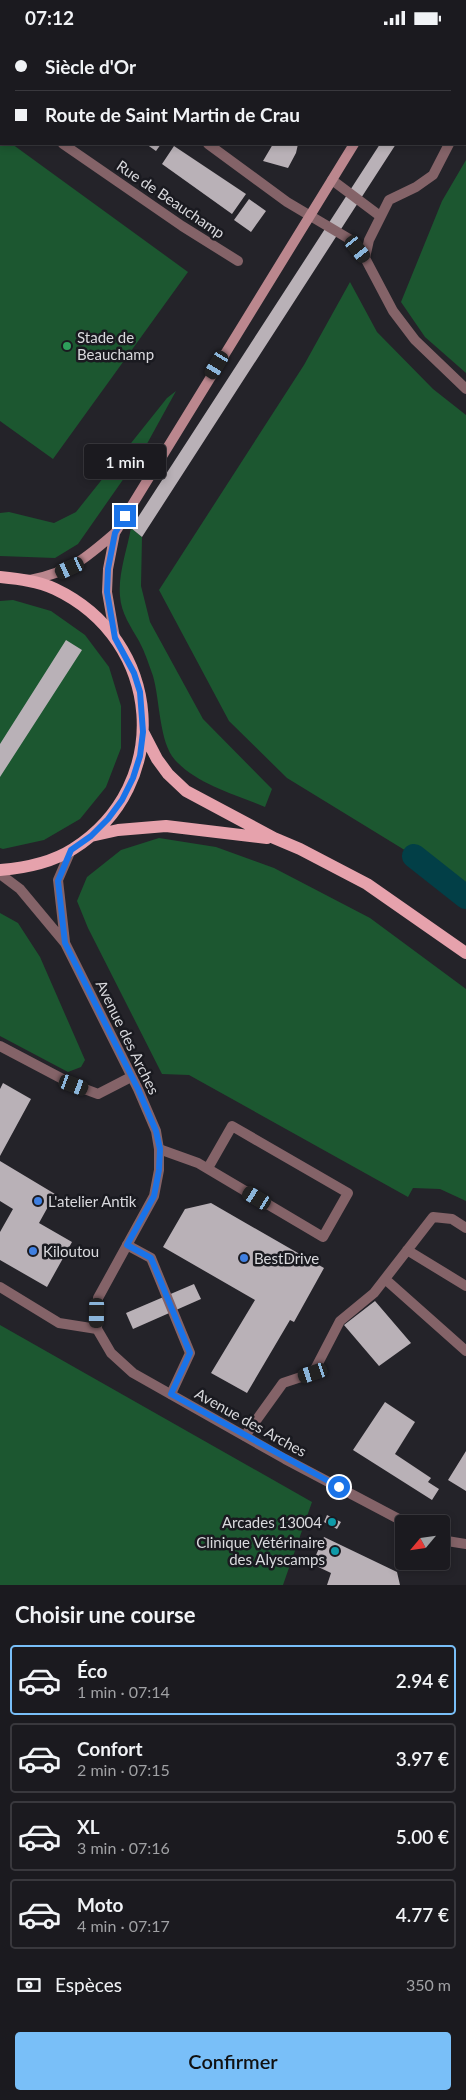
<!DOCTYPE html>
<html lang="fr">
<meta charset="utf-8">
<style>
:root{--surface:#1b1a1f;--page:#242328;--text:#f1f3f6;--muted:#a0a1a4;--line:#39383d;--accent:#79bff8}
body{margin:0;font-family:Lato,sans-serif;background:var(--page);color:var(--text);height:100vh;display:flex;flex-direction:column;font-size:19px;white-space:nowrap}
*{box-sizing:border-box;margin:0}
p{font-size:16px;color:var(--muted)}
.icon{flex:none;width:28px;height:28px;fill:none;stroke:currentColor;stroke-width:2;stroke-linecap:round;stroke-linejoin:round}
.map{position:relative;height:1550px;overflow:hidden}
.panel{display:flex;flex-direction:column;background:var(--surface);flex:1}
.panel>*{flex:none}
.hud{position:absolute;left:0px;top:0px;width:466px;height:110px;box-shadow:0 2px 8px #0003,0 0 0 1px var(--line);display:grid;align-content:center;height:110px;padding:0 15px;background:var(--surface)}
.needle{width:32px;rotate:241deg}
.tools{position:absolute;left:395px;top:1480px;display:grid;gap:10px}
.tools a{display:grid;place-items:center;width:55px;height:55px;border-radius:5px;background:var(--surface);box-shadow:0 2px 8px #0003,0 0 0 1px var(--line);font-size:25px}
.end{position:absolute;width:22px;height:22px;margin:-11px;border:6px solid #1a73e8;background:#fff;box-shadow:0 0 0 2px #fff}
.from{border-radius:50%}
.bubble{position:absolute;height:35px;border-radius:5px;background:var(--surface);box-shadow:0 2px 8px #0003,0 0 0 1px var(--line);font-size:16px;font-weight:600;line-height:35px;text-align:center}
.car{position:absolute;width:15px;height:30px;margin:-15px -8px;border-radius:6px;box-shadow:0 0 4px 1px #0007;background:linear-gradient(#222 24%,#8ab4d8 0 40%,#222 0 76%,#8ab4d8 0 86%,#222 0)}
.hud b{display:flex;align-items:center;gap:18px;height:48px;font-size:19px}
.hud b+b{border-top:1px solid var(--line)}
.hud i{width:12px;height:12px;background:var(--text)}
ul{padding:0;list-style:none}
li{display:flex;align-items:center;gap:15px;height:70px;margin:0 10px 8px;padding:0 5px;border:2px solid var(--line);border-radius:5px}
li div{flex:1}
li b{display:block;font-size:19px}
li em{font-style:normal;font-weight:600}
li.on{border-color:var(--accent)}
li>.icon{width:45px;height:45px;stroke-width:1.5}
h2{padding:0 15px;font-size:22px;line-height:60px}
.pay{display:flex;align-items:center;gap:12px;height:55px;padding:0 15px;font-size:19px}
.pay p{margin-inline-start:auto}
.cta{display:flex;gap:10px;margin-top:auto;padding:10px 15px}
.cta a{flex:1;height:58px;border-radius:5px;background:var(--accent);color:#111;font-size:20px;font-weight:600;line-height:58px;text-align:center}
.status{display:flex;justify-content:space-between;align-items:center;height:35px;padding:0 25px;background:var(--surface);direction:ltr}
.status svg{height:14px;fill:currentColor}
.map>svg:first-child{display:block}
</style>
<div class="status"><b>07:12</b><svg viewBox="0 0 49 12"><path d="M0 12V9h3v3zM5 12V6h3v6zM10 12V3h3v9zM15 12V0h3v12zM26 1h20v11H26zM47 4h2v5h-2z"/></svg></div>
<div class="map">
<svg width="466" height="1550" viewBox="0 0 466 1550">
<rect width="100%" height="100%" fill="#242329"/>
<path fill="#1c5730" d="M 0,100 L 1,109 L 12,109 L 188,237 L 53,424 L 0,386 Z
M 466,125 L 466,338 L 425,302 L 401,267 L 442,166 Z
M 350,247 L 377,297 L 433,354 L 466,380 L 466,858 L 434,833 L 287,743 L 229,686 L 159,555 L 304,330 Z
M 176,356 L 143,416 L 78,509 L 55,523 L 0,521 L 0,478 L 9,477 L 54,488 L 76,477 L 167,363 Z
M 131,493 L 142,502 L 141,551 L 150,587 L 203,684 L 272,754 L 265,772 C 235,759 198,750 175,725 C 159,707 160,665 153,641 C 149,630 145,617 139,606 C 131,592 121,578 120,561 C 118,539 127,515 131,493 Z
M 13,565 L 51,576 L 85,600 L 109,632 L 121,671 L 121,713 L 106,752 L 80,784 L 44,805 L 3,814 L 0,813 L 0,566 Z
M 159,803 L 216,812 L 274,833 L 370,883 L 466,954 L 466,1166 L 440,1154 L 413,1153 L 408,1162 L 189,1040 L 162,1039 L 88,893 L 77,866 L 87,842 L 121,815 Z
M 0,878 L 18,888 L 40,922 L 85,1025 L 81,1032 L 68,1037 L 0,1001 Z
M 0,1290 L 312,1467 L 283,1550 L 0,1550 Z"/>
<g fill="none" stroke-linecap="round" stroke-linejoin="round">
<path stroke="#023f47" stroke-width="24" d="M 414,821 L 466,862"/>
</g>
<path fill="#b9b1b7" d="M 146,109 L 161,109 L 156,116 Z
M 273,109 L 298,109 L 296,118 L 288,133 L 263,126 Z
M 380,109 L 396,109 L 142,502 L 131,493 Z
M 174,111 L 246,159 L 232,179 L 162,129 Z
M 249,164 L 266,176 L 251,197 L 234,185 Z
M 66,605 L 82,615 L 0,742 L 0,709 Z
M 3,1048 L 31,1064 L 0,1121 L 0,1054 Z
M 0,1126 L 55,1159 L 39,1188 L 72,1207 L 47,1252 L 0,1225 L 0,1197 L 13,1174 L 0,1166 Z
M 211,1168 L 324,1233 L 294,1287 L 290,1285 L 247,1358 L 211,1338 L 255,1265 L 163,1212 L 185,1174 Z
M 194,1249 L 201,1264 L 133,1294 L 126,1278 Z
M 375,1266 L 411,1308 L 379,1331 L 344,1290 Z
M 385,1367 L 415,1387 L 395,1419 L 431,1443 L 428,1447 L 439,1454 L 432,1465 L 353,1415 Z
M 466,1416 L 466,1456 L 448,1445 Z
M 327,1480 L 341,1487 L 337,1494 L 324,1487 Z
M 324,1502 L 397,1537 L 400,1550 L 327,1550 L 331,1538 L 312,1529 Z"/>
<g fill="none" stroke-linecap="round" stroke-linejoin="round">
<path stroke="#846368" stroke-width="10" d="M 0,1011 L 74,1050 L 98,1059 L 131,1042
M 159,1114 L 198,1128 L 323,1202 L 348,1158 L 232,1091 L 208,1133
M 127,1210 L 151,1223 L 190,1318 L 171,1359
M 407,1215 L 466,1251
M 385,1244 L 466,1316
M 0,1252 L 59,1288 L 97,1294
M 245,1401 L 283,1348 L 313,1338 L 340,1286 L 374,1258 L 433,1182 L 452,1184 L 466,1193"/>
<path stroke="#846368" stroke-width="10" d="M 157,0 L 158,1
M 0,65 L 1,66
M 465,79 L 466,77
M 63,109 L 182,191 L 238,226
M 208,109 L 287,167 L 351,205 L 365,223 L 393,276 L 415,305 L 466,354
M 332,145 L 380,181
M 365,223 L 369,205 L 389,165 L 416,152 L 433,140 L 449,109
M 0,839 L 20,854 L 65,908 L 138,1054 L 156,1096 L 159,1114 L 159,1135 L 154,1161 L 98,1263 L 97,1294 L 111,1318 L 133,1338 L 285,1424 L 408,1489
M 65,907 L 58,845 L 71,815
M 441,1505 L 466,1509"/>
<path stroke="#bb878e" stroke-width="10" d="M 405,1 L 405,0
M 115,498 L 108,534 L 107,557 L 115,603
M 30,545 C 70,537 85,524 115,498 L 354,109"/>
<path stroke="#e6a2ac" stroke-width="12" d="M 0,542 C 19,544 38,546 55,554 C 163,605 174,750 73,814 C 51,828 25,833 0,835
M 143,697 L 157,724 L 168,739 L 186,756 L 274,803 L 300,814 L 367,849 L 466,918
M 91,801 L 118,795 L 166,791 L 267,803"/>
</g>
<g fill="none" stroke-linecap="round" stroke-linejoin="round">
<path stroke="#1a73e8" stroke-width="6" d="M 125,481 L 115,498 L 108,534 L 107,557 L 115,603 L 134,638 L 140,657 L 143,697 L 140,721 L 133,743 L 122,765 L 108,784 L 91,801 L 71,815 L 58,846 L 65,908 L 138,1054 L 156,1096 L 160,1114 L 159,1135 L 154,1161 L 127,1210 L 151,1223 L 190,1318 L 171,1359 L 339,1452"/>
</g>
<circle fill="#2e9e5b" stroke="#1a1a20" stroke-width="2" cx="67" cy="311" r="5"/>
<g fill="#3f7fe0" stroke="#1a1a20" stroke-width="2">
<circle cx="38" cy="1166" r="5"/>
<circle cx="33" cy="1216" r="5"/>
<circle cx="244" cy="1223" r="5"/>
</g>
<g fill="#0f9aa8" stroke="#1a1a20" stroke-width="2">
<circle cx="332" cy="1487" r="5"/>
<circle cx="335" cy="1516" r="5"/>
</g>
<g text-anchor="middle" dominant-baseline="central" stroke-width="5" stroke-linejoin="round" paint-order="stroke">
<g font-size="15" fill="#d9d9dd" stroke="#1a1a20">
<text transform="translate(171 164) rotate(34)">Rue de Beauchamp</text>
<text transform="translate(128 1002) rotate(64)">Avenue des Arches</text>
<text transform="translate(251 1387) rotate(29)">Avenue des Arches</text>
</g>
<g font-size="15" fill="#d9d9dd" stroke="#1a1a20" text-anchor="start">
<text x="77" y="302">Stade de<tspan x="77" dy="17">Beauchamp</tspan></text>
<text x="48" y="1166">L'atelier Antik</text>
<text x="43" y="1216">Kiloutou</text>
<text x="254" y="1223">BestDrive</text>
<text x="322" y="1487" text-anchor="end">Arcades 13004</text>
<text x="325" y="1507" text-anchor="end">Clinique Vétérinaire<tspan x="325" dy="17">des Alyscamps</tspan></text>
</g>
</g>
</svg>
<div class="tools">
<a><svg class="needle" viewBox="-14 -14 28 28"><path d="M0-13l5 13h-10z" fill="#e53935"/><path d="M0 13l5-13h-10z" fill="#a0a1a4"/></svg></a>
</div>
<i class="end from" style="left:339px;top:1452px"></i>
<i class="end" style="left:125px;top:481px"></i>
<div class="bubble" style="left:84px;top:409px;width:82px">1 min</div>
<i class="car" style="left:358px;top:214px;rotate:141deg"></i>
<i class="car" style="left:217px;top:330px;rotate:211deg"></i>
<i class="car" style="left:70px;top:533px;rotate:245deg"></i>
<i class="car" style="left:74px;top:1050px;rotate:110deg"></i>
<i class="car" style="left:257px;top:1163px;rotate:301deg"></i>
<i class="car" style="left:97px;top:1278px;rotate:181deg"></i>
<i class="car" style="left:313px;top:1338px;rotate:252deg"></i>
<div class="hud">
<b><i class="from"></i>Siècle d'Or</b>
<b><i></i>Route de Saint Martin de Crau</b>
</div>
</div>
<section class="panel">
<h2>Choisir une course</h2>
<ul>
<li class="on"><svg class="icon" aria-label="car" viewBox="0 0 24 24"><path d="M5 17H2v-5l4-1 3-4h7l3 4 3 1v5h-3M9 17h6M6 11h13"/><circle cx="7" cy="17" r="2"/><circle cx="17" cy="17" r="2"/></svg><div><b>Éco</b><p>1 min · 07:14</p></div><em>2.94 €</em></li>
<li><svg class="icon" aria-label="car" viewBox="0 0 24 24"><path d="M5 17H2v-5l4-1 3-4h7l3 4 3 1v5h-3M9 17h6M6 11h13"/><circle cx="7" cy="17" r="2"/><circle cx="17" cy="17" r="2"/></svg><div><b>Confort</b><p>2 min · 07:15</p></div><em>3.97 €</em></li>
<li><svg class="icon" aria-label="car" viewBox="0 0 24 24"><path d="M5 17H2v-5l4-1 3-4h7l3 4 3 1v5h-3M9 17h6M6 11h13"/><circle cx="7" cy="17" r="2"/><circle cx="17" cy="17" r="2"/></svg><div><b>XL</b><p>3 min · 07:16</p></div><em>5.00 €</em></li>
<li><svg class="icon" aria-label="car" viewBox="0 0 24 24"><path d="M5 17H2v-5l4-1 3-4h7l3 4 3 1v5h-3M9 17h6M6 11h13"/><circle cx="7" cy="17" r="2"/><circle cx="17" cy="17" r="2"/></svg><div><b>Moto</b><p>4 min · 07:17</p></div><em>4.77 €</em></li>
</ul>
<div class="pay"><svg class="icon" aria-label="cash" viewBox="0 0 24 24"><path d="M3 7h18v10H3z"/><circle cx="12" cy="12" r="2"/></svg>Espèces<p>350 m</p></div>
<div class="cta"><a>Confirmer</a></div>
</section>
